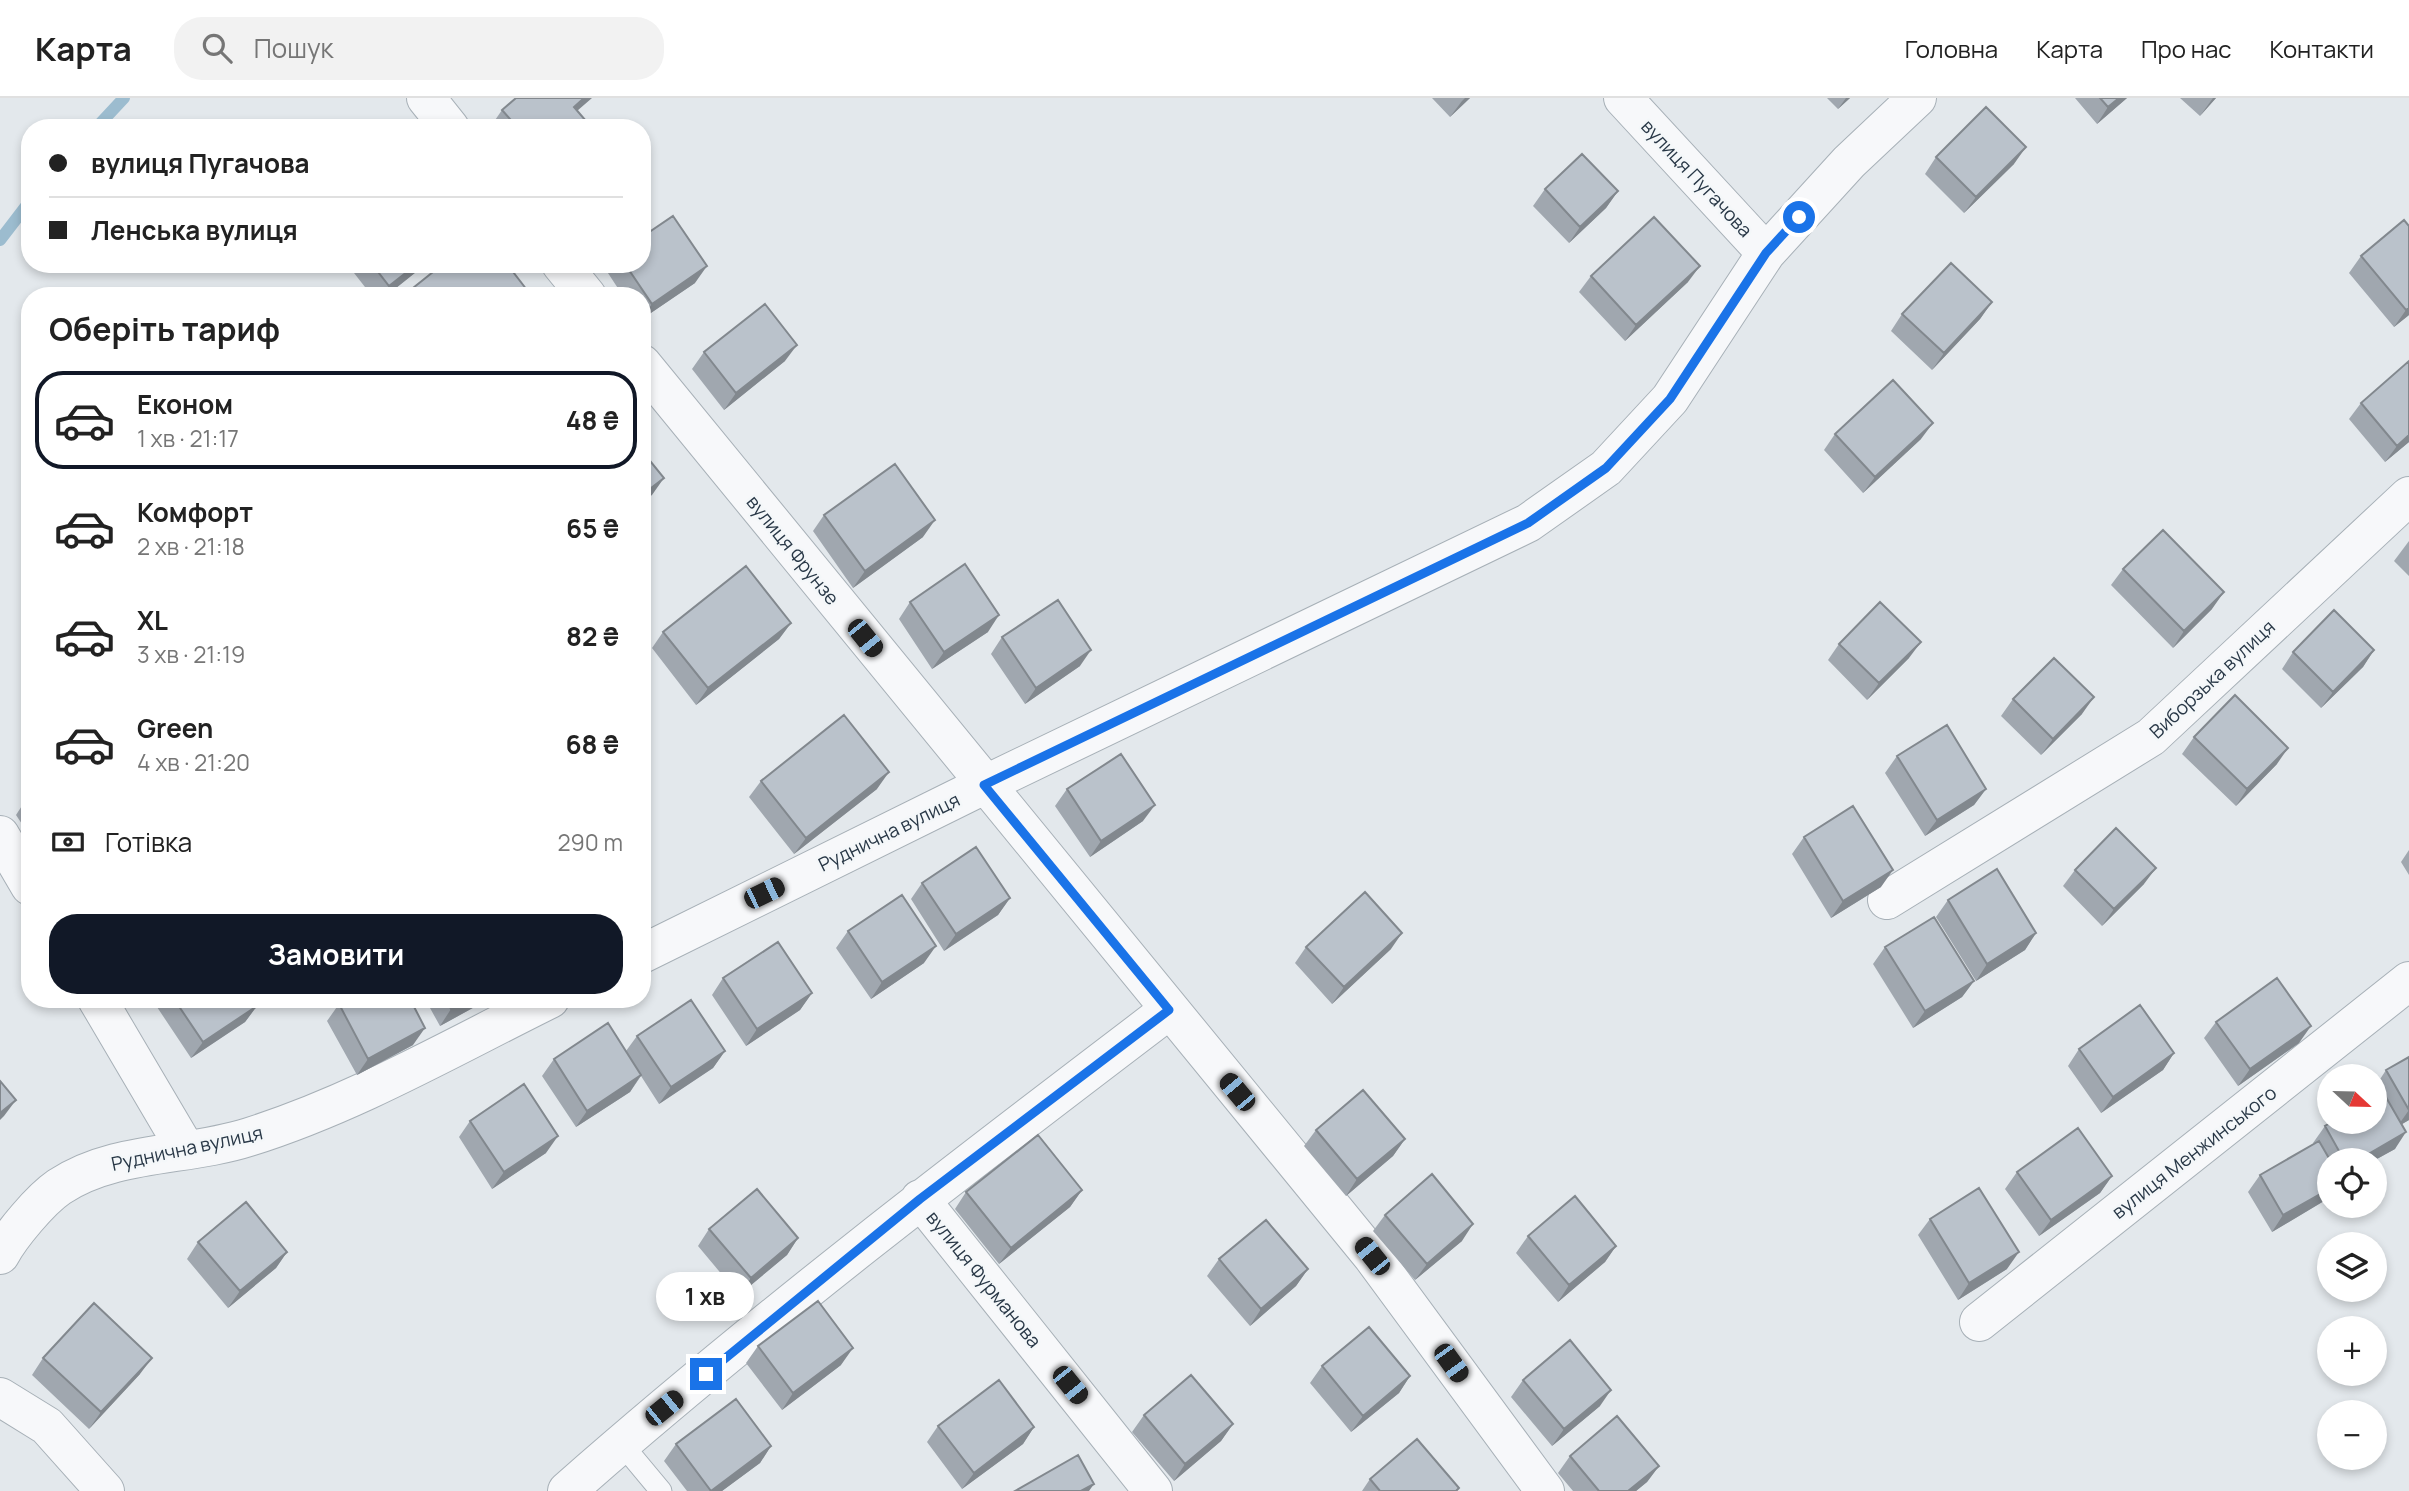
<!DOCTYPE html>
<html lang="uk">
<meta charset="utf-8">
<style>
:root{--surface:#fff;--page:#f2f2f2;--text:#222;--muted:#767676;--line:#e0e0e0;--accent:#111827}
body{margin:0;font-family:Manrope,sans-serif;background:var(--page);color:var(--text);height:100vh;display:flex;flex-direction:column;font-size:26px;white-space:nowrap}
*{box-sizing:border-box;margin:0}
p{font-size:23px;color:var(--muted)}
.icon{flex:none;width:38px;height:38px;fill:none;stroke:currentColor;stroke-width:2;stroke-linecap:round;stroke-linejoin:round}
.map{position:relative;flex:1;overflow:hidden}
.sheet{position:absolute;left:21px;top:189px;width:630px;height:721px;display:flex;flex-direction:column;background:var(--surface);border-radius:28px;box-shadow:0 4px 10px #0003}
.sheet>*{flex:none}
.top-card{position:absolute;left:21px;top:21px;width:630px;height:154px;border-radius:28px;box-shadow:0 4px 10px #0003;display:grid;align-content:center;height:154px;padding:0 28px;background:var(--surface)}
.needle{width:46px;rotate:112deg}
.controls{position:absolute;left:2317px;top:966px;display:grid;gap:14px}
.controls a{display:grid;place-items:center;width:70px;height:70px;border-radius:50%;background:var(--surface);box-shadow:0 4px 10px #0003;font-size:35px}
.end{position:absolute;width:32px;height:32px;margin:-16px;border:9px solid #1a73e8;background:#fff;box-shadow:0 0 0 4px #fff}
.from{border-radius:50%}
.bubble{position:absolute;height:49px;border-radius:24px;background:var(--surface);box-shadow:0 4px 10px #0003;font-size:23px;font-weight:700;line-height:49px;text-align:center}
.car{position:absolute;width:21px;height:42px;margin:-21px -10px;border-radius:9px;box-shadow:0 0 5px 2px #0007;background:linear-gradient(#222 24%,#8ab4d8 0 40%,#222 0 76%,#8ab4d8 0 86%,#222 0)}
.top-card b{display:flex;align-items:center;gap:24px;height:66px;font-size:26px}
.top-card b+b{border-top:2px solid var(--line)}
.top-card i{width:18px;height:18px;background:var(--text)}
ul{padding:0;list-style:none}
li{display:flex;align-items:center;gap:21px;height:98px;margin:0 14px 10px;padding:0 14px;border:4px solid transparent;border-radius:28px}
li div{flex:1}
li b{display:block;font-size:26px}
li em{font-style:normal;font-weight:700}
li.on{border-color:var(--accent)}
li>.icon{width:63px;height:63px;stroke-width:1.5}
h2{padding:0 28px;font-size:32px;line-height:84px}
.pay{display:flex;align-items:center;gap:18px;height:77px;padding:0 28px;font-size:26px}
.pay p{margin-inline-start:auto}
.primary-button{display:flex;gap:14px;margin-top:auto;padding:14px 28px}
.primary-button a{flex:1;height:80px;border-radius:28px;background:var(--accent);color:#fff;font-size:28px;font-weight:700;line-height:80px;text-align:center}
header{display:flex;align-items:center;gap:42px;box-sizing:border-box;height:98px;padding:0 35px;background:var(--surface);border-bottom:2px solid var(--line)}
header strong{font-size:33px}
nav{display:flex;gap:38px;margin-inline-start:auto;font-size:24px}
.search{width:490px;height:63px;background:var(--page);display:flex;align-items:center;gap:18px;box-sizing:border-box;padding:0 24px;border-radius:28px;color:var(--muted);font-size:26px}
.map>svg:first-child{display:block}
</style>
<header>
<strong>Карта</strong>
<div class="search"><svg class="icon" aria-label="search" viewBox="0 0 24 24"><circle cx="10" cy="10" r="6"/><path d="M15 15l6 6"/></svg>Пошук</div>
<nav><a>Головна</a><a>Карта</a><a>Про нас</a><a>Контакти</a></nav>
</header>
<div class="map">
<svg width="2409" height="1393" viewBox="0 0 2409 1393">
<rect width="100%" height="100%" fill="#e3e8ec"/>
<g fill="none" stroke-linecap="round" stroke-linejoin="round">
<path stroke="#9cbccf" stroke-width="12" d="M 96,30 L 124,0
M 0,142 L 30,103"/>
<g stroke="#a7b0b7" stroke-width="23">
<path id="lane" d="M 621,1345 L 661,1393"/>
</g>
<g stroke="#a7b0b7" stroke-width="40">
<path id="street" d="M 426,0 L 450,30
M 1623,0 L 1766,155
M 561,166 L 587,198
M 642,266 L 1372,1158 L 1545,1393
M 0,737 L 30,788
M 1887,802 L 2151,639 L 2409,398
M 642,856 L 984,687 L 1528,425 L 1606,370 L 1670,301 L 1766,155 L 1849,64 L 1917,0
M 97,901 L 186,1052
M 920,1101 L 1153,1393
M 0,1157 C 11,1137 40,1102 59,1089 C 115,1052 187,1059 249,1039 C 354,1006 451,950 550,901
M 1979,1224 L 2409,883
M 0,1299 L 47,1328 L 105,1393
M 567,1393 C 760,1223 965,1067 1169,912"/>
</g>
<use href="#lane" stroke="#f7f8fa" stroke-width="21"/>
<use href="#street" stroke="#f7f8fa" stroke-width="38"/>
</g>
<path fill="#a0a7af" d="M 1432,0 L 1470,0 L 1450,19 Z
M 1827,0 L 1850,0 L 1838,11 Z
M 2075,0 L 2127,0 L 2097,26 Z
M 2180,0 L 2216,0 L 2200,18 Z
M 502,12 L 592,30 L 492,30 L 491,28 Z
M 1936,59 L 2014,66 L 1964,115 L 1925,76 Z
M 1545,91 L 1618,93 L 1606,110 L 1569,145 L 1533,108 Z
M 2409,128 L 2409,217 L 2394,229 L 2349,175 L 2361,158 Z
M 347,166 L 426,166 L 386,198 L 372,198 Z
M 611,166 L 642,166 L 695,185 L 642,221 L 642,198 L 623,198 L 606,172 Z
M 1591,178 L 1688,184 L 1625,243 L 1579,194 Z
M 1992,204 L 1980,221 L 1932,272 L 1891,233 L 1902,216 Z
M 704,254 L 785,263 L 724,312 L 692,271 Z
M 2409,263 L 2409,344 L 2385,364 L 2349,321 L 2361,305 Z
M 1835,336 L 1921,341 L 1863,395 L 1824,352 Z
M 824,417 L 923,439 L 853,490 L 813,433 Z
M 2409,443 L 2409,478 L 2394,463 Z
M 2123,471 L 2212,511 L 2173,550 L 2111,487 Z
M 910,504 L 988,534 L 932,571 L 899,521 Z
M 791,525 L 779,541 L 696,607 L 652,550 L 663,534 Z
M 1002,539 L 1080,568 L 1025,606 L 991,556 Z
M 1839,546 L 1909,560 L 1867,602 L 1828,562 Z
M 2374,552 L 2363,569 L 2321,610 L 2282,571 L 2293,554 Z
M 2013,601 L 2082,616 L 2041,657 L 2001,618 Z
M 2194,639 L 2277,666 L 2236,708 L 2182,656 Z
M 1897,658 L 1986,691 L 1974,707 L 1925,738 L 1885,675 Z
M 761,683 L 877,691 L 794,756 L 749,699 Z
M 1067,691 L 1143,723 L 1090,759 L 1055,708 Z
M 30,698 L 30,738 L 16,717 L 27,700 Z
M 1804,739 L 1881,789 L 1831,820 L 1792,756 Z
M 2409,752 L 2409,777 L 2401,764 Z
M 2075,772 L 2144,786 L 2102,828 L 2063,788 Z
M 922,785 L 1010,800 L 998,817 L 944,853 L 911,801 Z
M 1948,802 L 2036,835 L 2025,852 L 1976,883 L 1936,819 Z
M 848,833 L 924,865 L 871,901 L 836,850 Z
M 1306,849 L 1391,851 L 1332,906 L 1295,865 Z
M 1885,849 L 1974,883 L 1962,899 L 1913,930 L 1873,866 Z
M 723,880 L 812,895 L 800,912 L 746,948 L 712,897 Z
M 162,901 L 252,901 L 257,908 L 245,924 L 191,960 L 157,909 Z
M 425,901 L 489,901 L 440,928 Z
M 339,906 L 413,947 L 357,977 L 327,923 Z
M 2216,924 L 2299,945 L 2238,988 L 2204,940 Z
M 637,938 L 725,953 L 713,970 L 659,1006 L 641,978 L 630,994 L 576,1029 L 542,978 L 554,961 L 626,953 Z
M 2079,951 L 2174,955 L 2163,972 L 2101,1015 L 2068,968 Z
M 2409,959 L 2409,1022 L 2402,1026 L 2395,1051 L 2375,1062 L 2329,1062 L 2329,1100 L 2272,1134 L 2248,1094 L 2260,1077 L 2314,1046 L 2313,1045 L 2325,1028 L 2379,996 L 2375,989 L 2386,972 Z
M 470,1023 L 546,1055 L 492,1091 L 459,1039 Z
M 1316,1032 L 1405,1041 L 1393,1058 L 1346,1098 L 1304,1048 Z
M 2017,1074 L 2112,1078 L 2100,1095 L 2039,1138 L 2005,1091 Z
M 1082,1092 L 1070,1109 L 999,1166 L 955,1111 L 966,1094 Z
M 1385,1117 L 1462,1143 L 1415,1182 L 1373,1133 Z
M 1930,1121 L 2007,1171 L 1958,1202 L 1918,1137 Z
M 709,1131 L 798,1140 L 787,1157 L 739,1197 L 698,1148 Z
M 1528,1138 L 1616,1148 L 1605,1164 L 1558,1204 L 1516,1155 Z
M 198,1144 L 287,1154 L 276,1170 L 228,1210 L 187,1161 Z
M 1219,1161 L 1308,1171 L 1296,1188 L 1250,1228 L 1207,1178 Z
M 758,1248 L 841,1267 L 782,1312 L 746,1265 Z
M 43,1260 L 140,1276 L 89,1331 L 32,1277 Z
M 1322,1268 L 1410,1278 L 1399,1295 L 1351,1334 L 1310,1285 Z
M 1523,1282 L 1600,1308 L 1552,1348 L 1511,1299 Z
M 1144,1317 L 1233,1326 L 1221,1343 L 1174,1383 L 1132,1334 Z
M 938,1328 L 1034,1329 L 1023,1346 L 962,1391 L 927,1344 Z
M 676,1346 L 771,1348 L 760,1365 L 722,1393 L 687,1393 L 664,1363 Z
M 1570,1358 L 1659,1368 L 1647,1384 L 1636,1393 L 1573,1393 L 1558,1375 Z
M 1370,1381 L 1459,1390 L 1457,1393 L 1362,1393 Z"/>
<path fill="#82888e" d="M 584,0 L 592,0 L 562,26 L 574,9 Z
M 1465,0 L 1470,0 L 1450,19 L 1462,3 Z
M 1846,0 L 1850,0 L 1838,11 Z
M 2119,0 L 2127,0 L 2097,26 L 2108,9 Z
M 2213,0 L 2216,0 L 2200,18 Z
M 2026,49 L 2014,66 L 1964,115 L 1976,99 Z
M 1618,93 L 1606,110 L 1569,145 L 1580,129 Z
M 417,166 L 426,166 L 386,198 L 382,198 L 389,188 Z
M 707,168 L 695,185 L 642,221 L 642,219 L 652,206 Z
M 1700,168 L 1688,184 L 1625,243 L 1636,227 Z
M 1992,204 L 1980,221 L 1932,272 L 1944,255 Z
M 2409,210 L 2409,217 L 2394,229 L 2406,212 Z
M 797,247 L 785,263 L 724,312 L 736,295 Z
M 1933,325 L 1921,341 L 1863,395 L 1875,379 Z
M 2409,337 L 2409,344 L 2385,364 L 2397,348 Z
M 664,380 L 652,397 L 642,405 L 642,397 Z
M 935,422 L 923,439 L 853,490 L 865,473 Z
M 2224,494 L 2212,511 L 2173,550 L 2184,533 Z
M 999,517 L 988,534 L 932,571 L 944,554 Z
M 791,525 L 779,541 L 696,607 L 708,590 Z
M 1921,544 L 1909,560 L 1867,602 L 1879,585 Z
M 1091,552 L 1080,568 L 1025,606 L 1036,590 Z
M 2374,552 L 2363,569 L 2321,610 L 2333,594 Z
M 2094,599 L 2082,616 L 2041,657 L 2053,641 Z
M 2288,650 L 2277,666 L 2236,708 L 2247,691 Z
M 889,674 L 877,691 L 794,756 L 806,740 Z
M 1986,691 L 1974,707 L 1925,738 L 1937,722 Z
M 1155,707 L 1143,723 L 1090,759 L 1101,743 Z
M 2156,770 L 2144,786 L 2102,828 L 2114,811 Z
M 1893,772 L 1881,789 L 1831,820 L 1843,803 Z
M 1010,800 L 998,817 L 944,853 L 956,836 Z
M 1402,835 L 1391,851 L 1332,906 L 1344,889 Z
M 2036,835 L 2025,852 L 1976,883 L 1987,866 Z
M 936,848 L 924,865 L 871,901 L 882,884 Z
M 1974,883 L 1962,899 L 1913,930 L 1925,913 Z
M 812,895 L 800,912 L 746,948 L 757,931 Z
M 470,901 L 489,901 L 440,928 L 451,911 Z
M 257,908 L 245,924 L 191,960 L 203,944 Z
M 2311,928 L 2299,945 L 2238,988 L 2250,971 Z
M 425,930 L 413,947 L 357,977 L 368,961 Z
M 725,953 L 713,970 L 659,1006 L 671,989 Z
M 2174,955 L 2163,972 L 2101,1015 L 2113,999 Z
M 641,977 L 630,994 L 576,1029 L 587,1013 Z
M 16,1002 L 4,1018 L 0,1022 L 0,1015 Z
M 2409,1012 L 2409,1022 L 2397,1029 Z
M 2406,1034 L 2395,1051 L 2375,1062 L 2358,1062 Z
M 558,1038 L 546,1055 L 492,1091 L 504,1074 Z
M 1405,1041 L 1393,1058 L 1346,1098 L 1357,1081 Z
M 2112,1078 L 2100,1095 L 2039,1138 L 2051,1122 Z
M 2329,1091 L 2329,1100 L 2272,1134 L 2283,1117 Z
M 1082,1092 L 1070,1109 L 999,1166 L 1011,1150 Z
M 1473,1126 L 1462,1143 L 1415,1182 L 1427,1166 Z
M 798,1140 L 787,1157 L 739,1197 L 751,1180 Z
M 1616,1148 L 1605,1164 L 1558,1204 L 1569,1187 Z
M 287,1154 L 276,1170 L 228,1210 L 240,1193 Z
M 2019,1154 L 2007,1171 L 1958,1202 L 1969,1185 Z
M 1308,1171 L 1296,1188 L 1250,1228 L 1261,1211 Z
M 853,1250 L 841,1267 L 782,1312 L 793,1295 Z
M 152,1260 L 140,1276 L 89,1331 L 101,1314 Z
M 1410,1278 L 1399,1295 L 1351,1334 L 1363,1318 Z
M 1611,1292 L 1600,1308 L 1552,1348 L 1564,1331 Z
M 1233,1326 L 1221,1343 L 1174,1383 L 1185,1366 Z
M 1034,1329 L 1023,1346 L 962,1391 L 974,1375 Z
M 771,1348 L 760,1365 L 722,1393 L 711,1393 Z
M 1659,1368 L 1647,1384 L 1636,1393 L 1628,1393 Z
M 1094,1386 L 1089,1393 L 1081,1393 Z"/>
<path fill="#bac2cb" stroke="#82888e" stroke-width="2" d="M 516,0 L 584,0 L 574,9 L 592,30 L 518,30 L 502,12 Z
M 2100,0 L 2119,0 L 2108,9 Z
M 1986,9 L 2026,49 L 1976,99 L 1936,59 Z
M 1582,56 L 1618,93 L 1580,129 L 1545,91 Z
M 673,118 L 707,168 L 652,206 L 625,166 L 642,166 L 642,139 Z
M 1654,119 L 1700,168 L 1636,227 L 1591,178 Z
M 2404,122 L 2409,128 L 2409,210 L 2406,212 L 2361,158 Z
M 1951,165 L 1992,204 L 1944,255 L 1902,216 Z
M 372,166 L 417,166 L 389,188 Z
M 443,166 L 507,166 L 527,192 L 520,198 L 403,198 Z
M 765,206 L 797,247 L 736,295 L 704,254 Z
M 2409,263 L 2409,337 L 2397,348 L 2361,305 Z
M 1893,282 L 1933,325 L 1875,379 L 1835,336 Z
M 642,353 L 664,380 L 642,397 Z
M 895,366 L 935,422 L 865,473 L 824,417 Z
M 2163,432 L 2224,494 L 2184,533 L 2123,471 Z
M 965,466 L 999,517 L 944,554 L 910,504 Z
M 746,468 L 791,525 L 708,590 L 663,534 Z
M 1058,502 L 1091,552 L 1036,590 L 1002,539 Z
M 1880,504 L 1921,544 L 1879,585 L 1839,546 Z
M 2334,512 L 2374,552 L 2333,594 L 2293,554 Z
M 2054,560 L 2094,599 L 2053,641 L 2013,601 Z
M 2235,597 L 2288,650 L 2247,691 L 2194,639 Z
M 844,617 L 889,674 L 806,740 L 761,683 Z
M 1947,627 L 1986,691 L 1937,722 L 1897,658 Z
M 1121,656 L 1155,707 L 1101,743 L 1067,691 Z
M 1853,708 L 1893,772 L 1843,803 L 1804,739 Z
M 2116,730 L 2156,770 L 2114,811 L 2075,772 Z
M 976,749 L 1010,800 L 956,836 L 922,785 Z
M 1997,771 L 2036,835 L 1987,866 L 1948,802 Z
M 1365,794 L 1402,835 L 1344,889 L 1306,849 Z
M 902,797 L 936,848 L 882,884 L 848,833 Z
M 1934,819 L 1974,883 L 1925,913 L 1885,849 Z
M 778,844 L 812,895 L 757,931 L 723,880 Z
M 2277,880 L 2311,928 L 2250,971 L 2216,924 Z
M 174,901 L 252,901 L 257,908 L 203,944 Z
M 348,901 L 410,901 L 425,930 L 368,961 L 339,906 Z
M 446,901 L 470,901 L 451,911 Z
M 691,902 L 725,953 L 671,989 L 637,938 Z
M 2140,907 L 2174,955 L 2113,999 L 2079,951 Z
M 608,925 L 641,977 L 587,1013 L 554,961 Z
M 2409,959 L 2409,1012 L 2386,972 Z
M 0,983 L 16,1002 L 0,1015 Z
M 524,986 L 558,1038 L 504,1074 L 470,1023 Z
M 1363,992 L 1405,1041 L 1357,1081 L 1316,1032 Z
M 2383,994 L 2406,1034 L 2358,1062 L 2344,1062 L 2325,1028 L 2332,1024 L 2375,1024 L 2375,998 Z
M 2078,1030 L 2112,1078 L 2051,1122 L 2017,1074 Z
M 1038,1037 L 1082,1092 L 1011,1150 L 966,1094 Z
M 2319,1043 L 2330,1062 L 2329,1091 L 2283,1117 L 2260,1077 Z
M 1432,1076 L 1473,1126 L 1427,1166 L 1385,1117 Z
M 1979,1090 L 2019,1154 L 1969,1185 L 1930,1121 Z
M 757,1091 L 798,1140 L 751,1180 L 709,1131 Z
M 1575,1098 L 1616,1148 L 1569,1187 L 1528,1138 Z
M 246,1104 L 287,1154 L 240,1193 L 198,1144 Z
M 1266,1122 L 1308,1171 L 1261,1211 L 1219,1161 Z
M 818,1203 L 853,1250 L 793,1295 L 758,1248 Z
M 94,1205 L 152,1260 L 101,1314 L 43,1260 Z
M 1369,1229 L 1410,1278 L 1363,1318 L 1322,1268 Z
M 1570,1242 L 1611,1292 L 1564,1331 L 1523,1282 Z
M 1191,1277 L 1233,1326 L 1185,1366 L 1144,1317 Z
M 999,1282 L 1034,1329 L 974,1375 L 938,1328 Z
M 736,1301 L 771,1348 L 711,1393 L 676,1346 Z
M 1617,1318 L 1659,1368 L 1628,1393 L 1599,1393 L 1570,1358 Z
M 1417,1341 L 1459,1390 L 1456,1393 L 1380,1393 L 1370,1381 Z
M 1078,1357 L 1094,1386 L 1081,1393 L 1015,1393 Z"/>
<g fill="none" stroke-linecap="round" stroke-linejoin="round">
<path stroke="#1a73e8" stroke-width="9" d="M 706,1276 L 920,1101 L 1169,912 L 984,687 L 1528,425 L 1606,370 L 1670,301 L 1766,155 L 1799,119"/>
</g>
<g text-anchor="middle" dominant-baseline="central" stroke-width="5" stroke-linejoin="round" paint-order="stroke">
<g font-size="19" fill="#293847" stroke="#f4f7f9">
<text transform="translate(1697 80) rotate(47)">вулиця Пугачова</text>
<text transform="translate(793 452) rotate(51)">вулиця Фрунзе</text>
<text transform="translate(2212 581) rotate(-43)">Виборзька вулиця</text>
<text transform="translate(889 734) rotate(-26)">Руднична вулиця</text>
<text transform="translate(187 1050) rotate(-12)">Руднична вулиця</text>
<text transform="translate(2194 1054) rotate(-38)">вулиця Менжинського</text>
<text transform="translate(984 1181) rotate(51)">вулиця Фурманова</text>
</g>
</g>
</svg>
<div class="controls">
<a><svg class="needle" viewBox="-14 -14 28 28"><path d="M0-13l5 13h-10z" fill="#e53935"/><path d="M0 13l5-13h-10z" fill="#767676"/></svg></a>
<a><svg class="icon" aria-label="locate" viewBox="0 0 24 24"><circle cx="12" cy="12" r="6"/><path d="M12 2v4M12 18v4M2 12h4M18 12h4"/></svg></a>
<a><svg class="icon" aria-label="layers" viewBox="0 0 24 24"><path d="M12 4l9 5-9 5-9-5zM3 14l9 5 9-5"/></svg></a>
<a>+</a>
<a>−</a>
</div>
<i class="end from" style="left:1799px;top:119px"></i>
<i class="end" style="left:706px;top:1276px"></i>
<div class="bubble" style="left:656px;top:1174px;width:98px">1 хв</div>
<i class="car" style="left:865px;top:540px;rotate:141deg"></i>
<i class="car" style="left:764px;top:795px;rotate:64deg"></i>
<i class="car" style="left:1237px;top:994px;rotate:320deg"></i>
<i class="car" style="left:1372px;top:1158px;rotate:321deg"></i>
<i class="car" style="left:1451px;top:1265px;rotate:144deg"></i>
<i class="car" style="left:1070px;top:1287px;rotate:141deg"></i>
<i class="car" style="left:664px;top:1310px;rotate:51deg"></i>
<div class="top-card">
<b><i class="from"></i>вулиця Пугачова</b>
<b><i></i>Ленська вулиця</b>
</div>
<section class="sheet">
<h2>Оберіть тариф</h2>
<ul>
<li class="on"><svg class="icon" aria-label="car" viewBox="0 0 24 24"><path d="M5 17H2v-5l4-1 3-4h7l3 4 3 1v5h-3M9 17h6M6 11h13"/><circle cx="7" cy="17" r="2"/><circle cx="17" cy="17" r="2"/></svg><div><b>Економ</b><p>1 хв · 21:17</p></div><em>48 ₴</em></li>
<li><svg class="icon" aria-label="car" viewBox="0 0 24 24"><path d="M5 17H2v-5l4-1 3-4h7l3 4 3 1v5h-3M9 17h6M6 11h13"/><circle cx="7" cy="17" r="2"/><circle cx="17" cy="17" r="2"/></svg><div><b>Комфорт</b><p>2 хв · 21:18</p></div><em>65 ₴</em></li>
<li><svg class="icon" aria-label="car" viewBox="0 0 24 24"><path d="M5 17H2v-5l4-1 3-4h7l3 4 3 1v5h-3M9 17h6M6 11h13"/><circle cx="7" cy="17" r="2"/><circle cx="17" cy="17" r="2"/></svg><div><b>XL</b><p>3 хв · 21:19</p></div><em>82 ₴</em></li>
<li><svg class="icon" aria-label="car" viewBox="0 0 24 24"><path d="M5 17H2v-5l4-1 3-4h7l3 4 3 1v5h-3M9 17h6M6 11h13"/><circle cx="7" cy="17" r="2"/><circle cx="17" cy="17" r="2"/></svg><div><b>Green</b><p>4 хв · 21:20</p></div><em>68 ₴</em></li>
</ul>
<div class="pay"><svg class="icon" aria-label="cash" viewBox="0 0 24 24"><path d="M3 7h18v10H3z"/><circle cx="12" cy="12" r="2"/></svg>Готівка<p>290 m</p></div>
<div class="primary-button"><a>Замовити</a></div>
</section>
</div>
